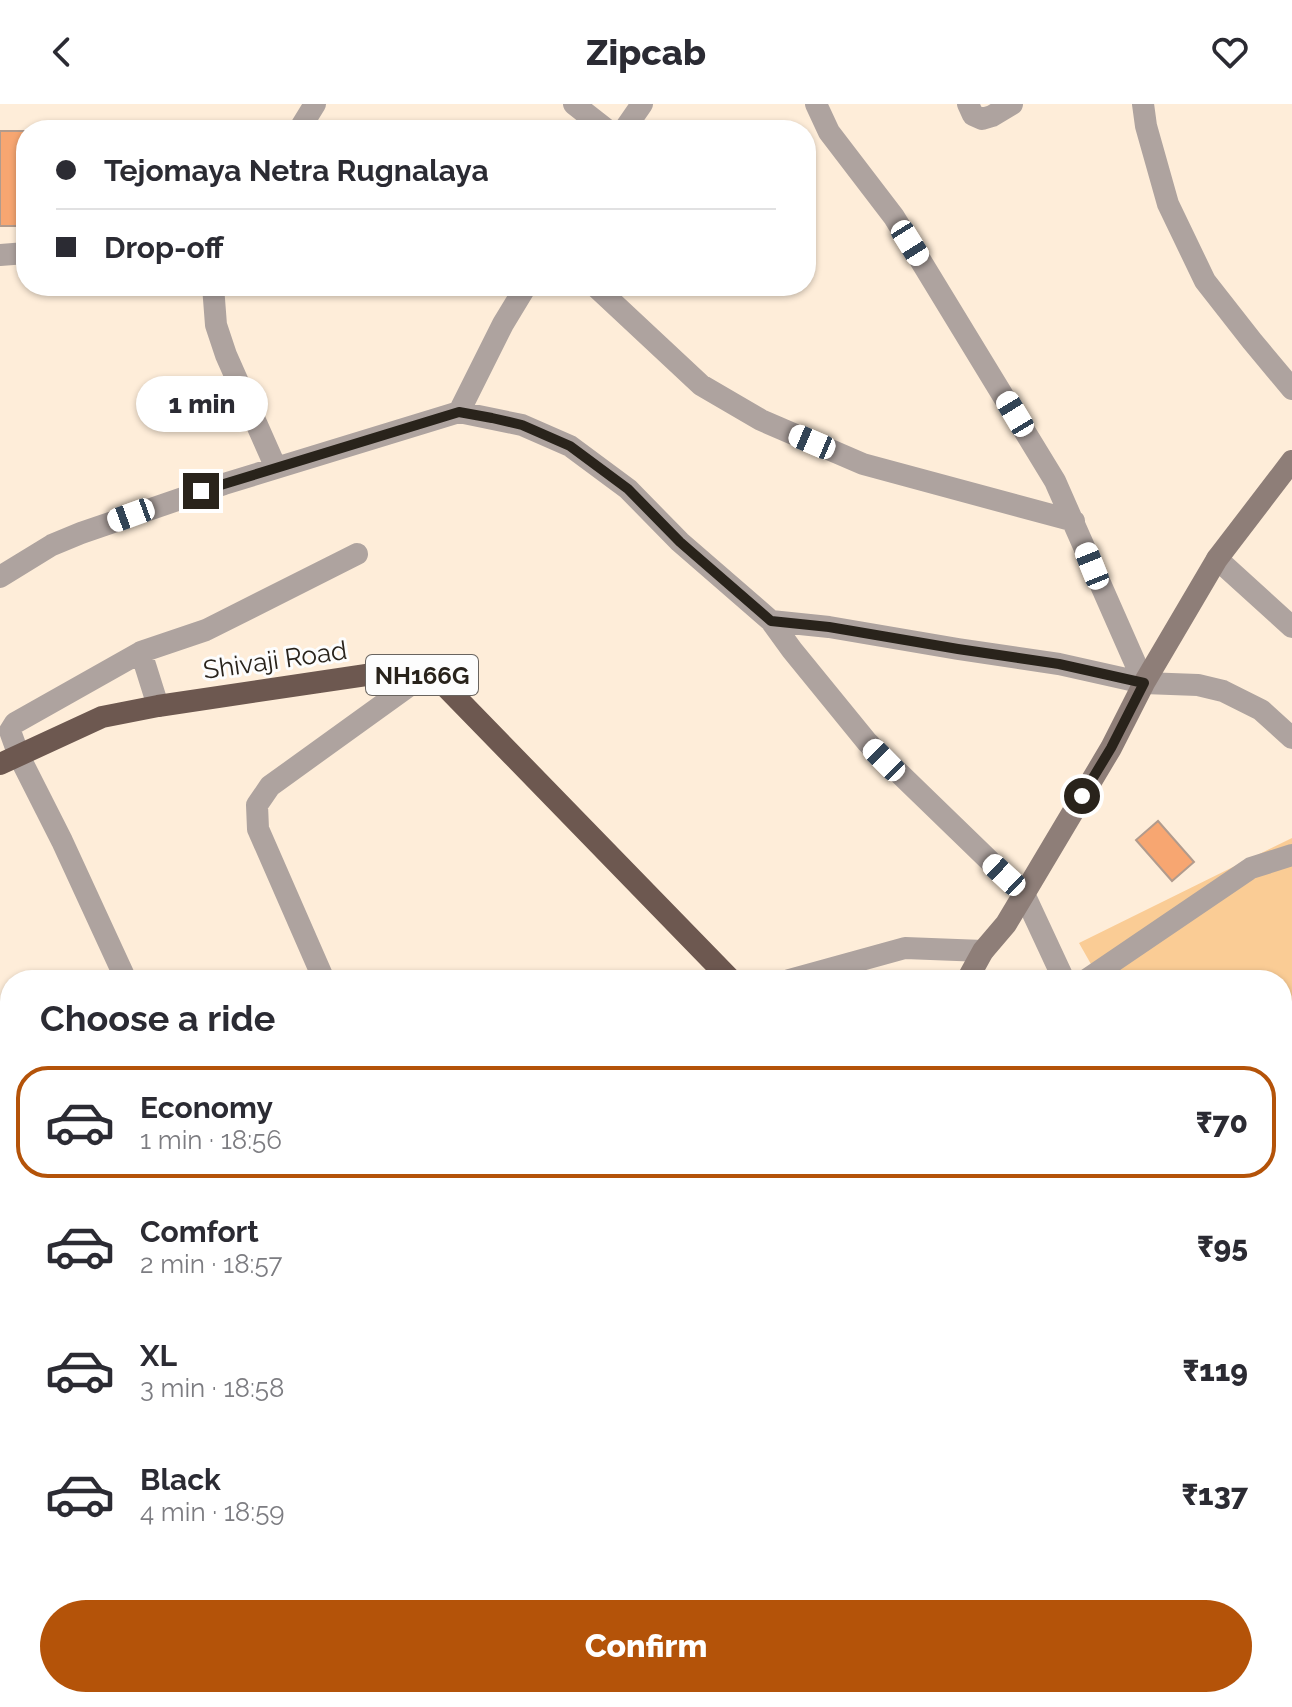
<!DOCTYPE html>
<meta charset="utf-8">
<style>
:root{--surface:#fff;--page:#f2f2f3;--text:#2b2b33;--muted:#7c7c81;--line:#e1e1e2;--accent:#b45309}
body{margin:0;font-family:Raleway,sans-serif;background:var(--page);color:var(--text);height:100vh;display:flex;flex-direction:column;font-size:30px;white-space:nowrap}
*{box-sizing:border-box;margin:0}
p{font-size:26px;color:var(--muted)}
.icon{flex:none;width:44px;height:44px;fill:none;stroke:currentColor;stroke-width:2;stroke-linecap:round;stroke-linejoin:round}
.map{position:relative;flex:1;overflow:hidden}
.panel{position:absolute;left:0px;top:866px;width:1292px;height:738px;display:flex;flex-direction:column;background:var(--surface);border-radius:32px 32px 0 0;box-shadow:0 2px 6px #0004}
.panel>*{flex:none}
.top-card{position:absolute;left:16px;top:16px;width:800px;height:176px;border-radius:32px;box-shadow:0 2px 6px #0004;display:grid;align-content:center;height:176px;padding:0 40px;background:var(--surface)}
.end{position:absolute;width:36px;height:36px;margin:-18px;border:10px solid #29231b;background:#fff;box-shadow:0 0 0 4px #fff}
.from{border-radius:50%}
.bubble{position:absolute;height:56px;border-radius:28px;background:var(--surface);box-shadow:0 2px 6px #0004;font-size:26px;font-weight:800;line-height:56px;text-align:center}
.car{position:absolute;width:24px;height:48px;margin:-24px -12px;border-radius:10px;box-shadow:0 0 6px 2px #0007;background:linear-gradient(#fff 24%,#345 0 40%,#fff 0 76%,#345 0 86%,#fff 0)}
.top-card b{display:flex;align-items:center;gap:28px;height:76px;font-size:30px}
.top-card b+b{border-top:2px solid var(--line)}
.top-card i{width:20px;height:20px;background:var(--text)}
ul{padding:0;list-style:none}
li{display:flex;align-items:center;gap:24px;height:112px;margin:0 16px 12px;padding:0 24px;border:4px solid transparent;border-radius:32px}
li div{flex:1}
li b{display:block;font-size:30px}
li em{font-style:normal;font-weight:800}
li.current{border-color:var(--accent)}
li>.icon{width:72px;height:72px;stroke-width:1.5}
h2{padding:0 40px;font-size:36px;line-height:96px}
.primary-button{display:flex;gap:16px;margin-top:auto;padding:16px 40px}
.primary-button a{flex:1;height:92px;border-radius:48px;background:var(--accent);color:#fff;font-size:32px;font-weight:800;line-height:92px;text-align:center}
header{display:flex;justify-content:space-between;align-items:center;height:104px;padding:0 40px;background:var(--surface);font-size:36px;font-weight:800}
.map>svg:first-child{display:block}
</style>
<header><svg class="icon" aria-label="back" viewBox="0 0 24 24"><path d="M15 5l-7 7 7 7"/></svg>Zipcab<svg class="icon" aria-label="heart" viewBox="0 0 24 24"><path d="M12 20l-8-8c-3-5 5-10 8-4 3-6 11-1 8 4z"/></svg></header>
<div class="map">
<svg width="1292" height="1603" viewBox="0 0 1292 1603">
<rect width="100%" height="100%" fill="#feedd9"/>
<path fill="#facc95" d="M 1292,734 L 1292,1085 L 1282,1090 L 1282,876 L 1100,876 L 1079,839 Z"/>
<path fill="#f7a671" stroke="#b19b8d" stroke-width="2" d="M 0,27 L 26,27 L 26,122 L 0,122 Z
M 1158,717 L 1194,758 L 1172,777 L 1136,736 Z"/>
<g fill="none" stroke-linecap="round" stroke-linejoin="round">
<path stroke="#aea39f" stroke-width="22" d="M 574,0 L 607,26
M 816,0 L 829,28 L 894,113 L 1055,377 L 1144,579
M 968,0 L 973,11 L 982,15 L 992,12 L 1012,0
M 299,26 L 315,0
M 624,26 L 642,0
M 0,151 L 26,149
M 213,182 L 216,221 L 226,251 L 276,364
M 595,182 L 701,281 L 761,316 L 863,360 L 1074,417
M 459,308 L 503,220 L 526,182
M 1217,455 L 1292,523
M 0,473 L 52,441 L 81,429 L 224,380 L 459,308 L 522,321 L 570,342 L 628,385 L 680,438 L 771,517 L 829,523 L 958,545 L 1059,560 L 1144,579 L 1198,581 L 1223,587 L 1261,606 L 1292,634
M 771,517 L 792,546 L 867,638 L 1024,790 L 1064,876
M 141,548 L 158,602
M 126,876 L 62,737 L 19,652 L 10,627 L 15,619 L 141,548 L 206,526 L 357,450
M 324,876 L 258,725 L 257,701 L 270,682 L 424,571
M 789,876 L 905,844 L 983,847
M 1086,876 L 1251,764 L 1292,751
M 0,1017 L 10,1025
M 0,1161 L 10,1157
M 1282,1274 L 1292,1294
M 0,1525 L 10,1521
M 1282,1587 L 1286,1603
M 277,1594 L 280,1603
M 582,1594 L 601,1603
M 849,1594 L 854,1603
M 1049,1594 L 1051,1603
M 358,1603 L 377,1594"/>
<path stroke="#aea39f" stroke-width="22" d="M 1143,0 L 1146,22 L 1168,100 L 1205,177 L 1252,237 L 1292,285"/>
<path stroke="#8e7e78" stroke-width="22" d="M 967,876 L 983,847 L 1006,820 L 1024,790 L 1111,644 L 1144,579 L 1217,455 L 1292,357"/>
<path stroke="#6d5850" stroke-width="22" d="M 0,660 L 102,613 L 158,602 L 373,570 L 424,571 L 444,581 L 731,876
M 1200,1594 L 1202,1603"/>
</g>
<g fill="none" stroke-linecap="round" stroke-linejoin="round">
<path stroke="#29231b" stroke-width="10" d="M 201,387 L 459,308 L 492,314 L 522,321 L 570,342 L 628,385 L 680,438 L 771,517 L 829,523 L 958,545 L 1059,560 L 1144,579 L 1111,644 L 1082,692"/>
</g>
<g text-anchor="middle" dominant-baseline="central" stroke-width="6" stroke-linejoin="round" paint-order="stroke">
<rect fill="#fdfdfd" stroke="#69645f" stroke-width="2" x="366" y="551" width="112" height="40" rx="6"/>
<g font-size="24" font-weight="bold" fill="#29231b">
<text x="422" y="571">NH166G</text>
</g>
<g font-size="26" fill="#29231b" stroke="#fdfdfd">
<text transform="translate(275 556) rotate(-8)">Shivaji Road</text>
</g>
</g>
</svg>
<i class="end from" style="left:1082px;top:692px"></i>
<i class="end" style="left:201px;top:387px"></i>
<div class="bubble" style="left:136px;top:272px;width:132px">1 min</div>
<i class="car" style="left:910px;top:139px;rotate:148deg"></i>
<i class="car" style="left:1015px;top:310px;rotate:329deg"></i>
<i class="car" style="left:812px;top:338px;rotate:293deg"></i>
<i class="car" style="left:131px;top:411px;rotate:250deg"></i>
<i class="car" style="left:1092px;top:462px;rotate:338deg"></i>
<i class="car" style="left:884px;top:656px;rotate:315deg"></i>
<i class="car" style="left:1004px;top:771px;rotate:313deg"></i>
<div class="top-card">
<b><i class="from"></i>Tejomaya Netra Rugnalaya</b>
<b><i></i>Drop-off</b>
</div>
<section class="panel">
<h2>Choose a ride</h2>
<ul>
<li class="current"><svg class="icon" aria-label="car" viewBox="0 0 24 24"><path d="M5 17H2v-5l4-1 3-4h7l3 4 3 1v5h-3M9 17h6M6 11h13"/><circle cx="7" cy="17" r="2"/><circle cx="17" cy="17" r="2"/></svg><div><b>Economy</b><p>1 min · 18:56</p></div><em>₹70</em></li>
<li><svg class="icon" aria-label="car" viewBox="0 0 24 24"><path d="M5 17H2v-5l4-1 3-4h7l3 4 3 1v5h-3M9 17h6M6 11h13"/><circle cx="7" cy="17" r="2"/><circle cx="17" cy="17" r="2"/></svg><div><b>Comfort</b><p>2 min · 18:57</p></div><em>₹95</em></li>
<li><svg class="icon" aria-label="car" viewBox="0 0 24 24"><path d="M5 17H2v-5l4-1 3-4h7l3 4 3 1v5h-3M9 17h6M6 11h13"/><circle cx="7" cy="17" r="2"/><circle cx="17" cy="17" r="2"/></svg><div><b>XL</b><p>3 min · 18:58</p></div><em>₹119</em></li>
<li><svg class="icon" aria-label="car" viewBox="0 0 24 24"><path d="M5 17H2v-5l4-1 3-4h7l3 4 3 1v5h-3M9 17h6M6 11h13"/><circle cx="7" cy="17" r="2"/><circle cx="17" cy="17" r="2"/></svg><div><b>Black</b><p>4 min · 18:59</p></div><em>₹137</em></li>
</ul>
<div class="primary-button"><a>Confirm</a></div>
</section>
</div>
